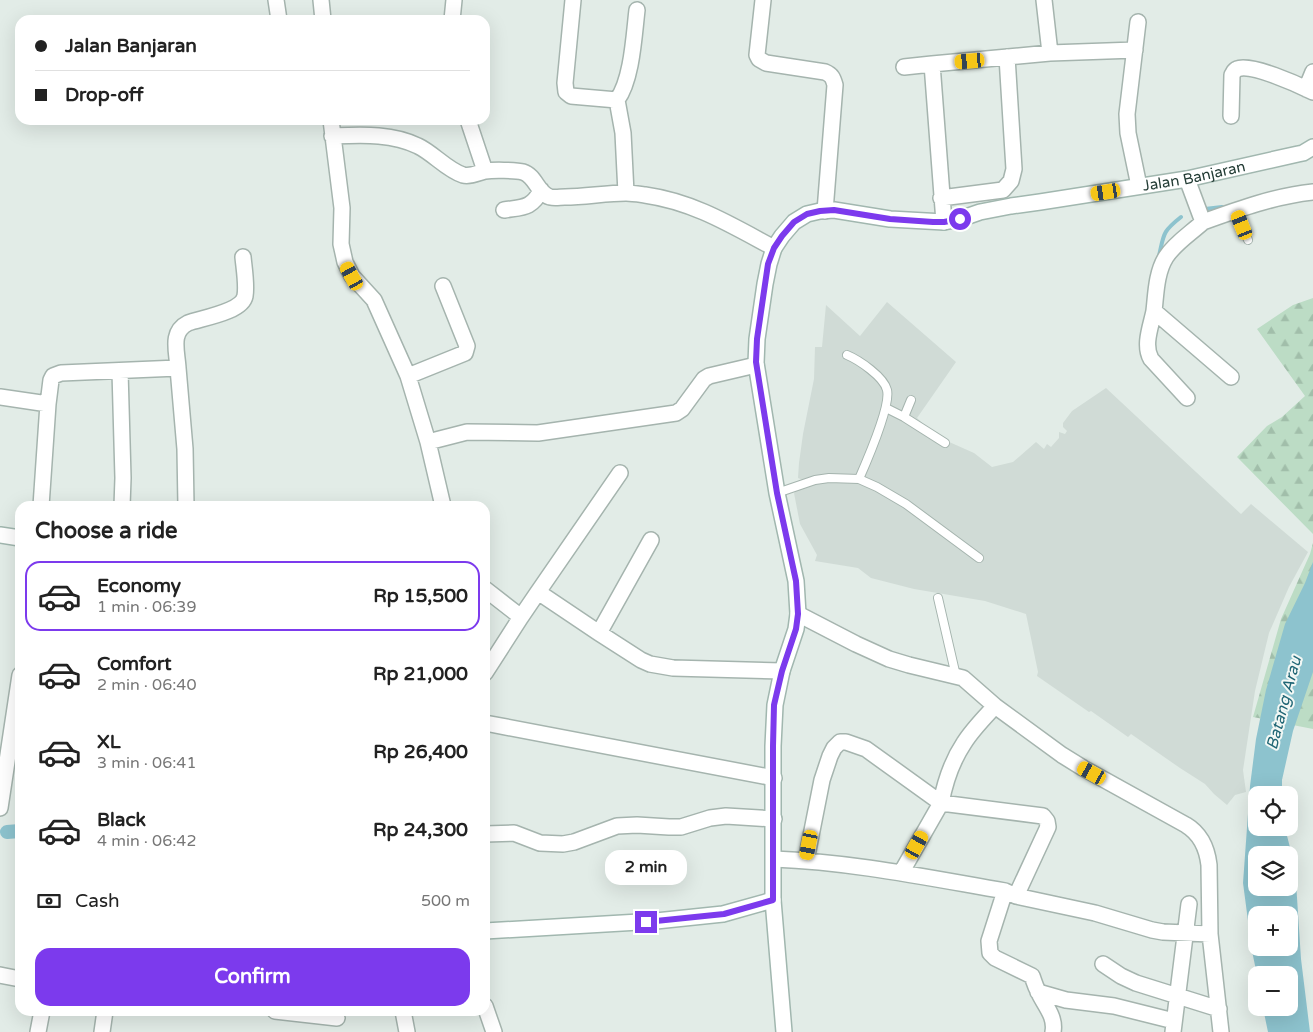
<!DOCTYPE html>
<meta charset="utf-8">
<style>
:root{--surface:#fff;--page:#f2f2f2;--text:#222;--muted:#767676;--line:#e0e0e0;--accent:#7c3aed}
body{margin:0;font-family:"Varela Round",sans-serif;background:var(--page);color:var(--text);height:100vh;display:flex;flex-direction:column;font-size:19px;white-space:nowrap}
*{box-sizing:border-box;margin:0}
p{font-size:16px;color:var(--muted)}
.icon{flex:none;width:28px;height:28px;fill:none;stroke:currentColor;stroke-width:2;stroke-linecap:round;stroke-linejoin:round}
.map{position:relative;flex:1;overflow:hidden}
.side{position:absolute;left:15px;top:501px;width:475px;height:515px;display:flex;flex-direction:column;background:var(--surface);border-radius:15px;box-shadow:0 5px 20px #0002}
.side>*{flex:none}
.banner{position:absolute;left:15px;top:15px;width:475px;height:110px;border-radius:15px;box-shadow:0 5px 20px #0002;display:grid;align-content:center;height:110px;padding:0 20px;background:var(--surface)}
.buttons{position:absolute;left:1248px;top:786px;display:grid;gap:10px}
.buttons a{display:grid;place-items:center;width:50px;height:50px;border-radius:10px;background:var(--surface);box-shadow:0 5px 20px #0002;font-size:25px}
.end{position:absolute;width:22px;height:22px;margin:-11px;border:6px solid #7c3aed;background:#fff;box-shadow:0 0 0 2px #fff}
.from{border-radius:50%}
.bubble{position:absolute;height:35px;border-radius:15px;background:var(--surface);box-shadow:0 5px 20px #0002;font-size:16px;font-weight:700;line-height:35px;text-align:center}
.car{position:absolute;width:15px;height:30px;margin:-15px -8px;border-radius:6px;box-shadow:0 0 4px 1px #0007;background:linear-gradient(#f5c518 24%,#345 0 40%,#f5c518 0 76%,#345 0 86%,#f5c518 0)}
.banner b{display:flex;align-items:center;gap:18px;height:48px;font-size:19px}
.banner b+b{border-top:1px solid var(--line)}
.banner i{width:12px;height:12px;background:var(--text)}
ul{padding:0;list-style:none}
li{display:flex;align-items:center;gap:15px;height:70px;margin:0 10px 8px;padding:0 10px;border:2px solid transparent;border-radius:15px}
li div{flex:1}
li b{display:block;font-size:19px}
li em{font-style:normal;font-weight:700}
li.active{border-color:var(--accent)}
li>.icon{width:45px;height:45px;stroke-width:1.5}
h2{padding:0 20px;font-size:22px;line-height:60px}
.pay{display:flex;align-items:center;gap:12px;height:55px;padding:0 20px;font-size:19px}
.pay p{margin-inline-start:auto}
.cta{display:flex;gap:10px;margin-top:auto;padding:10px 20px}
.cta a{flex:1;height:58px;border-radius:15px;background:var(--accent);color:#fff;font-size:20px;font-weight:700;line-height:58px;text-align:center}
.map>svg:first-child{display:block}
</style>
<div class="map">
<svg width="1313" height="1032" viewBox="0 0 1313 1032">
<defs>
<pattern id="forest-firs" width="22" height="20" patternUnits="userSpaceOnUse" patternTransform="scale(1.25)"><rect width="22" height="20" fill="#bcdcc5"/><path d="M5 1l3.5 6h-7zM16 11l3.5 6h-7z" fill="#a1beaa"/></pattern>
</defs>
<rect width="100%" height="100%" fill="#e2ece7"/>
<path fill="#d0dbd6" d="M 887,302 L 956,362 L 917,418 L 933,433 L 947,441 L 974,453 L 992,467 L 1013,462 L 1036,442 L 1044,449 L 1047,444 L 1051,447 L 1059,438 L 1059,432 L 1065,434 L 1067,431 L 1063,427 L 1063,423 L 1072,411 L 1106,388 L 1241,514 L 1251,504 L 1308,552 L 1289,587 L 1269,633 L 1255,691 L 1243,770 L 1246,792 L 1235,795 L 1227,805 L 1214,794 L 1205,784 L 1180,768 L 1131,734 L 1128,737 L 1091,711 L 1089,712 L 1037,676 L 1038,672 L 1026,614 L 985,601 L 914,589 L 871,578 L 858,568 L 815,561 L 817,555 L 800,524 L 794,493 L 802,484 L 803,480 L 798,478 L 799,463 L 803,434 L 814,379 L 815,347 L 822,347 L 826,305 L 860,336 Z"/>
<path fill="url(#forest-firs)" d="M 1313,298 L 1313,534 L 1237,457 L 1267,426 L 1282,417 L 1305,396 L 1257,329 L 1293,305 Z
M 1313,543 L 1313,729 L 1253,717 L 1281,619 L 1310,554 Z"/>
<path fill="#8dc3ce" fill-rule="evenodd" d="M 1313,562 L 1313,672 L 1293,731 L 1282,780 L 1282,795 L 1256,795 L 1256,828 L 1285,828 L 1295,867 L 1301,959 L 1310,1032 L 1268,1032 L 1263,1008 L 1289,1008 L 1289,975 L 1257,975 L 1252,951 L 1243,883 L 1250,786 L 1256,739 L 1266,690 L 1285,624 L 1305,583 ZM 1256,855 L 1289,855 L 1289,888 L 1256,888 ZM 1256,915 L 1289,915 L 1289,948 L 1256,948 Z"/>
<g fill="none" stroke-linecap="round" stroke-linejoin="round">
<path stroke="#8dc3ce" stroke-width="4" d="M 1205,209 L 1222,207
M 1159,256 C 1164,234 1162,232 1181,217"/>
<path stroke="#8dc3ce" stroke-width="14" d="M 7,832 L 20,831"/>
<g stroke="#a5b4ae" stroke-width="10">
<path id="lane" d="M 1236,210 L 1248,240
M 847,355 C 859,360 884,377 887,390 C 891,406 866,463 859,479
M 886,408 L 904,417 L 945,443
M 904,417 L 911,400
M 777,493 L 815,480 L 829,478 L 859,479 L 877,487 L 906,504 L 979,558
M 938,598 L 956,676"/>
</g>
<g stroke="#a5b4ae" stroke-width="18">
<path id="street" d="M 276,0 L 279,20
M 321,0 L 323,20
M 573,0 L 565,83 L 566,92 L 571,96 L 617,100 L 623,133 L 626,193
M 763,0 L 757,55 L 759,59 L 766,63 L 825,72 C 832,75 833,78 835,85 L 825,211
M 1044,0 L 1050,53
M 452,20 L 454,0
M 1138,22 L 1127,114 L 1128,133 L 1139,186
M 904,67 L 932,64
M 1306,89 L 1313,72
M 617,100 C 632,80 634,35 637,10
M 1231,116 L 1232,75 C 1234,72 1234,70 1237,69 C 1251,63 1299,85 1313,92
M 331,120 L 342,208 L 341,244 L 345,262 L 352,276 L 374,300 L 408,376 L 428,442 L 443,506
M 468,120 L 485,171
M 332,136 C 361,135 392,133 418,146 C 433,153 447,170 463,175 C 471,177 477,173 485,171 C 492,170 516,170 523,172 C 536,176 537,193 550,197 C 555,198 560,197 565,197 C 585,197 606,193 626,193 C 632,193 638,194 645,195 C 694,202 731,225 774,248
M 1187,179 L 1203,222 C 1191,233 1175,243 1166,257 C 1156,273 1156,294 1154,311 L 1231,377
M 941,198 L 1003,190 L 1011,181 L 1014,169 L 1007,57
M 504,210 C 522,207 532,209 541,190
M 944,222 L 932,64 L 1050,53 L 1135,50
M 1203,222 C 1239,209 1275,196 1313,192
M 1154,311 C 1151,326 1143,345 1151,359 L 1187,398
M 178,368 L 185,449 L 186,506
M 120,371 L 123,478 L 122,506
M 408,376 L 465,353 L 467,346 L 443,286
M 0,397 L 48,404
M 428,442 L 467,432 L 538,433 L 676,413 L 682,409 L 704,379 L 709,376 L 756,365
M 41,506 L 48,404 L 51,380 L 53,376 L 61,373 L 178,368 C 177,351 170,332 188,323 C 202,318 242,312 245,296 C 247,285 244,268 243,257
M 485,589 L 521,617 L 538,592 L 599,633 L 641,660 L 650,664 L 673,668 L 782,671
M 538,592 L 620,473
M 798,614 L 856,644 L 889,659 L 909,665 L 963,678 L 995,706 L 1062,755 L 1083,768 L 1186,825 C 1201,834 1207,848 1209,865 L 1210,934 L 1221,1032
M 599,633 L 651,540
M 485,673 L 521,617
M 485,723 L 774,778
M 0,808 L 20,675
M 485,834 L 514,833 L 540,843 L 563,844 L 574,842 L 617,826 L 637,825 L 669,827 L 681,827 L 710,818 L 726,816 L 774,819
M 774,859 C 852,862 929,878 1005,891 L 1016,896
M 806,861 L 822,780 L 830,756 L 834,748 L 840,742 L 846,742 L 866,749 L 941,803 C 945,782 952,761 964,743 C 972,730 984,718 995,706
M 901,873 L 941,803 L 1043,816 L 1047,821 L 1048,827 L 1016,896 L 1095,913 L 1152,930 L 1163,932 L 1210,934
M 1005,891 L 989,941 L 990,953 L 995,958 L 1032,976 C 1034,981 1035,986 1038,991 C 1044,1005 1056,1016 1053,1032
M 1103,964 L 1121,976 L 1136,983 L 1219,1009
M 0,975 L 20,979
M 1038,992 L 1066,1000 L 1114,1006 L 1174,1021
M 485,1006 L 494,1032
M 275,1011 L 337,1018
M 403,1011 L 407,1032
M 38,1032 L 42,1011
M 102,1032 L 105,1011
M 1173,1032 L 1189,904"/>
</g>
<g stroke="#a1b7af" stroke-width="18">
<g id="secondary">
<path d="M 0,535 L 20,538"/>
<path d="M 485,931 L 656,921 L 723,914 L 773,900"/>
<path id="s1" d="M 784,1032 L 773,900 L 773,746 L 775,705 L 782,671 L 796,629 L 798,614 L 796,581 L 777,493 L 756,363 L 757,339 L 765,284 L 769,264 L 774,248 L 782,236 L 794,222 L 807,214 L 820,211 L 834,210 L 890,219 L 944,222 L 960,219 L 980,212 L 1011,206 L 1040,202 L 1187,179 L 1298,154 L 1303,153 L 1313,147"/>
</g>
</g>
<use href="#lane" stroke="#fff" stroke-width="8"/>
<use href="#street" stroke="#fff" stroke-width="15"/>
<use href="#secondary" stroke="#fff" stroke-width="15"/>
</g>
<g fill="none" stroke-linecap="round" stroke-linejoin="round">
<path stroke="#7c3aed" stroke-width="6" d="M 646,922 L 724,914 L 773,900 L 773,746 L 774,705 L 782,671 L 796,629 L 798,614 L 796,581 L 777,493 L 756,362 L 757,339 L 768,264 L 774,248 L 782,236 L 794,222 L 807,214 L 820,211 L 834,210 L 890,219 L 933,222 L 944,222 L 960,219"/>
</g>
<g text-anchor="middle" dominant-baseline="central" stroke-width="4" stroke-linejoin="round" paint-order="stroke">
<g font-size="15" fill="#233c35" stroke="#f3f8f5">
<text stroke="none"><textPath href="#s1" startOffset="1234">Jalan Banjaran</textPath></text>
</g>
<g font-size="16" font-style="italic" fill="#206675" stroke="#f3f8f5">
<text transform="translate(1284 703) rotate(-75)">Batang Arau</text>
</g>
</g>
</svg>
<div class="buttons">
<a><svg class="icon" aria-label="locate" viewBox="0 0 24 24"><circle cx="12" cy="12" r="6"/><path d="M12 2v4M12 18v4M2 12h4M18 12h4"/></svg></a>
<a><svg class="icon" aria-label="layers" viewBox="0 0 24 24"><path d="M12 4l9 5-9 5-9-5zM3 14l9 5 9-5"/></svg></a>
<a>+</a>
<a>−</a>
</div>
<i class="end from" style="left:960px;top:219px"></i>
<i class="end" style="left:646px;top:922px"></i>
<div class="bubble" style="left:605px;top:850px;width:82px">2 min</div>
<i class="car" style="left:970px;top:61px;rotate:265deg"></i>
<i class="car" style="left:1106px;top:192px;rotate:261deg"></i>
<i class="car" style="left:1242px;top:225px;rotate:338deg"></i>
<i class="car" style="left:352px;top:276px;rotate:331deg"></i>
<i class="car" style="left:1092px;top:773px;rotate:299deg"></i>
<i class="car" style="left:809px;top:845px;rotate:191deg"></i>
<i class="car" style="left:917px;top:845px;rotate:29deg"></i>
<div class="banner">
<b><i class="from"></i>Jalan Banjaran</b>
<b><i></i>Drop-off</b>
</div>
<section class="side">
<h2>Choose a ride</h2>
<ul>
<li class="active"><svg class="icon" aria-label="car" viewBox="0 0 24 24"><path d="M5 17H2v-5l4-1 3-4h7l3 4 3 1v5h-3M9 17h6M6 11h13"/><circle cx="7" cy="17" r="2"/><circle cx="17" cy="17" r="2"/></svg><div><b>Economy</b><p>1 min · 06:39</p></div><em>Rp 15,500</em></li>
<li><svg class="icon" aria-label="car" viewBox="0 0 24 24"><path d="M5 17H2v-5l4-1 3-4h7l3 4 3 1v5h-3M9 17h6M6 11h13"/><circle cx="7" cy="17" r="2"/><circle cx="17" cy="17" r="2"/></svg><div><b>Comfort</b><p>2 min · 06:40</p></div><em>Rp 21,000</em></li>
<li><svg class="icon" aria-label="car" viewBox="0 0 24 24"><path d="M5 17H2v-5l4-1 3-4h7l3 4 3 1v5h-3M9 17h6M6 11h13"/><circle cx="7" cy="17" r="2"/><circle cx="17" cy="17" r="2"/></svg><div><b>XL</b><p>3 min · 06:41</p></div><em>Rp 26,400</em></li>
<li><svg class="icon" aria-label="car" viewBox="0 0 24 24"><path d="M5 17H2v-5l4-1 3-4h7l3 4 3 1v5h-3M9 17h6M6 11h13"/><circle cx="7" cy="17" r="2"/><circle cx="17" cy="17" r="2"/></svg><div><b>Black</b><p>4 min · 06:42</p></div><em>Rp 24,300</em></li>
</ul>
<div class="pay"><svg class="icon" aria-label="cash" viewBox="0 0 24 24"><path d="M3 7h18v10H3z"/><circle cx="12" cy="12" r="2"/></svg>Cash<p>500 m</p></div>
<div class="cta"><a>Confirm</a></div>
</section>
</div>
